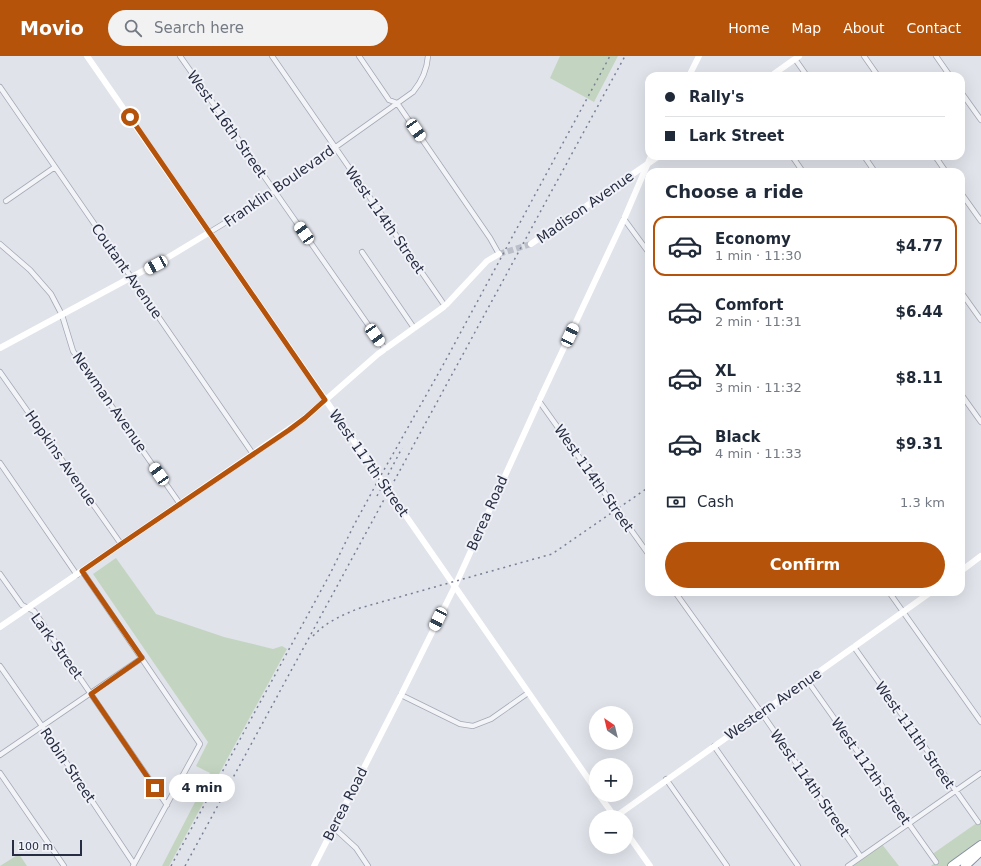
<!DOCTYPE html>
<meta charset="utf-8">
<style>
:root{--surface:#fff;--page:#f2f2f3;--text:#1f2937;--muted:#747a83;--line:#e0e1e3;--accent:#b45309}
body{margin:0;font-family:"DejaVu Sans",sans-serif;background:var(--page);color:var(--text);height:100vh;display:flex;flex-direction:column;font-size:15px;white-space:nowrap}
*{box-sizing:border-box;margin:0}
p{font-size:13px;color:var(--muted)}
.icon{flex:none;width:22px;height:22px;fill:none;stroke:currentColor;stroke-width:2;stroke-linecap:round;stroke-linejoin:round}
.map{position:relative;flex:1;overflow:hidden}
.details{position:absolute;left:645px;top:112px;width:320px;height:428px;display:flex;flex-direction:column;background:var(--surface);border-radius:12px;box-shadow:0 4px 16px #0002}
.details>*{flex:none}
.guide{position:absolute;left:645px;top:16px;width:320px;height:88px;border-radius:12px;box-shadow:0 4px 16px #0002;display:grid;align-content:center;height:88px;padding:0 20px;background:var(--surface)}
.needle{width:26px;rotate:325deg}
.controls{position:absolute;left:589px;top:650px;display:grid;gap:8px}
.controls a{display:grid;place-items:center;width:44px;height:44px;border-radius:50%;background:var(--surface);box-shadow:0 4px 16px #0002;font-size:20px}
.scale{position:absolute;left:12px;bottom:10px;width:70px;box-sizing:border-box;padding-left:4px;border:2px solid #272e43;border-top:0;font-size:11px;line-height:14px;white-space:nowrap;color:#272e43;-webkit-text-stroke:3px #f0f2f8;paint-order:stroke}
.end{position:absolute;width:18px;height:18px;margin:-9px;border:5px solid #b45309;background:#fff;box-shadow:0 0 0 2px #fff}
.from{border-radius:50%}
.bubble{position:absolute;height:28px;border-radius:14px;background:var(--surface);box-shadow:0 4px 16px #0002;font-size:13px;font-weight:600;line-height:28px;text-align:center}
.car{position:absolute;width:12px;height:24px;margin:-12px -6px;border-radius:5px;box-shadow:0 0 3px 1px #0007;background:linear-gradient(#fff 24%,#345 0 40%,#fff 0 76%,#345 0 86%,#fff 0)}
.guide b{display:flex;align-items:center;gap:14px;height:38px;font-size:15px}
.guide b+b{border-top:1px solid var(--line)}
.guide i{width:10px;height:10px;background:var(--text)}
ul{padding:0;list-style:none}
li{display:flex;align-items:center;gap:12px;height:60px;margin:0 8px 6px;padding:0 12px;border:2px solid transparent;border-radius:12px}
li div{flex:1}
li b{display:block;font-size:15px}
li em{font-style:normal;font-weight:600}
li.selected{border-color:var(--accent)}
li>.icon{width:36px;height:36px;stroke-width:1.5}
h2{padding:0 20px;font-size:18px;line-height:48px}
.pay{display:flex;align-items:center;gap:10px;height:44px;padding:0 20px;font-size:15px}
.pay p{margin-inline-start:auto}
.button{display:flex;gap:8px;margin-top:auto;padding:8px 20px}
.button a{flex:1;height:46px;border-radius:24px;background:var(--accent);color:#fff;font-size:16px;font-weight:600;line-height:46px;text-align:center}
header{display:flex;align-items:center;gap:24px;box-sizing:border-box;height:56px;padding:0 20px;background:var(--accent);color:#fff}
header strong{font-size:19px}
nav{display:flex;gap:22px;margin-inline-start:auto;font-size:14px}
.search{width:280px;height:36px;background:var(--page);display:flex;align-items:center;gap:10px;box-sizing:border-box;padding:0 14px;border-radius:22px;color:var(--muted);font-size:15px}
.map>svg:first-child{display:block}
</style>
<header>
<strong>Movio</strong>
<div class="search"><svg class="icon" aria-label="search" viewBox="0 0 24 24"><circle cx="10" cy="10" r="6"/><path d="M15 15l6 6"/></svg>Search here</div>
<nav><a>Home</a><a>Map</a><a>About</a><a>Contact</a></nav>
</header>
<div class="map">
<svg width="981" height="810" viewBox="0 0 981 810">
<rect width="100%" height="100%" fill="#e0e3ea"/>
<path fill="#c3d5c0" d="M 560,0 L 618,0 L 594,46 L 550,22 Z
M 116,502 L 156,558 L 224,581 L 273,593 L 282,590 L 287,593 L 169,810 L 162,810 L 210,717 L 196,710 L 208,686 L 93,518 Z
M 981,764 L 981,789 L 952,810 L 931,810 L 936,806 L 931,799 Z
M 881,787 L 899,810 L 848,810 Z
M 19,798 L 27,810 L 0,810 Z"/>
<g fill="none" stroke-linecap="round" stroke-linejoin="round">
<path stroke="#bbbfc9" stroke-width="6" stroke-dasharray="6 3" stroke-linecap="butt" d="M 499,198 L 531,188"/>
<g stroke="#a5a9b5" stroke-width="6">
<path id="street" d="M 180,0 L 385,293
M 272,0 L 445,250
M 359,0 L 389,44 L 397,47 L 490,182 L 499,198
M 864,0 L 878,20
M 936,0 L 950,20
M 795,3 L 807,20
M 0,31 L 253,398
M 961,36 L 981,64
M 792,100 L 803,116
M 864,100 L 875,116
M 935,100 L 946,116
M 961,137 L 981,165
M 6,145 L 55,111
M 624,163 L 649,197
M 210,176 L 228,165 L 274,135 L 413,36 C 422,25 427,14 428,0
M 0,188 L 30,214 L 51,238 L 62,259 L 73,295 L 180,448
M 362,196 L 414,272
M 961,236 L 981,264
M 0,316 L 121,488
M 961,338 L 981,366
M 539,345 L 649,499
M 0,407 L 77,519
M 82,515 L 200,688 L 133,810
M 0,518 L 22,549 L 34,555 L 167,749
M 675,536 L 761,656 L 861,801
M 889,536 L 981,666
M 854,591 L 978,766
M 0,610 L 42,670 L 134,808
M 807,624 L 936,806
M 401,639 L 460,668 L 473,670 L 491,663 L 528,637
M 714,690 L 798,810
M 0,699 L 142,602
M 0,717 L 64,810
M 666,723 L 727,810
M 333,771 L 356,792 L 368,810
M 848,810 L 981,717"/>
</g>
<g stroke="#868ea2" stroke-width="10">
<path id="highway" d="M 952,810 L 981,789
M 965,810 L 981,795"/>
</g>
<use href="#street" stroke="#f3f4f8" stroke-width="4.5"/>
<path stroke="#fff" stroke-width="6" d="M 87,0 L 596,734
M 689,20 L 699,0
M 771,20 L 799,0
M 531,188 L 659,100
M 0,292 L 167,202 L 210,176
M 961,515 L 981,500
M 0,571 L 305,362 L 378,298 L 445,250 L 487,205 L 499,198
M 599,739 L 615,761
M 615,761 L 931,536
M 626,776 L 650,810
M 314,810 L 401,639 L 455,530 L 539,345 L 624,163 L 651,100"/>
<use href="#highway" stroke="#fff" stroke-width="8"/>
<path stroke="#788095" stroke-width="1.5" stroke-dasharray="2 4" stroke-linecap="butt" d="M 377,440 L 402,392
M 313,580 C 326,566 342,559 360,552 L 552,498 L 649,431
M 171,810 L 330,518 L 353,471 L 380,421 L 442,311 L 610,0
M 185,810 L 625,0"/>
</g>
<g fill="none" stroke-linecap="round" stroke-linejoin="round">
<path stroke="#b45309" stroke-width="5" d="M 130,61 L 325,344 L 305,362 L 289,374 L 121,488 L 82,515 L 142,602 L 91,638 L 155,732"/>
</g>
<g text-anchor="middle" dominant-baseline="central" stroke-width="4" stroke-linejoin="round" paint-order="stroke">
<g font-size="14" fill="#272e43" stroke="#f0f2f8">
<text transform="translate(227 68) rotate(55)">West 116th Street</text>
<text transform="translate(279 130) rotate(-35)">Franklin Boulevard</text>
<text transform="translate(585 151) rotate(-35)">Madison Avenue</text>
<text transform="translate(385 164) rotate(55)">West 114th Street</text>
<text transform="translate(127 215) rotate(55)">Coutant Avenue</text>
<text transform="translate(110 346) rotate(55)">Newman Avenue</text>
<text transform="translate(61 402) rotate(55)">Hopkins Avenue</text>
<text transform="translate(369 407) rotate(55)">West 117th Street</text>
<text transform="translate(594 422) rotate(55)">West 114th Street</text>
<text transform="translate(487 457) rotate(-66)">Berea Road</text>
<text transform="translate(57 590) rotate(54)">Lark Street</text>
<text transform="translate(773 648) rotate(-35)">Western Avenue</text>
<text transform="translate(915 679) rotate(55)">West 111th Street</text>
<text transform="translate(68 709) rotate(56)">Robin Street</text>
<text transform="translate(871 715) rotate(55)">West 112th Street</text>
<text transform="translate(810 727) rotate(55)">West 114th Street</text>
<text transform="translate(345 748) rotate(-63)">Berea Road</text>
</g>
</g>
</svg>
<div class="controls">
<a><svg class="needle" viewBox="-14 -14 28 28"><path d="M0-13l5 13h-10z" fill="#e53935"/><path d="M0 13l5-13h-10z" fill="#747a83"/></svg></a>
<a>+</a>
<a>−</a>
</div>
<div class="scale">100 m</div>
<i class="end from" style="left:130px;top:61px"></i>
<i class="end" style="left:155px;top:732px"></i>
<div class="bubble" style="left:169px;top:718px;width:66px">4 min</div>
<i class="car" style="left:416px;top:74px;rotate:145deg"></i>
<i class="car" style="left:304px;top:177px;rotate:325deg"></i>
<i class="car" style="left:156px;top:209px;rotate:242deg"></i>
<i class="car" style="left:375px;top:279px;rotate:145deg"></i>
<i class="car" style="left:570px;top:279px;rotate:25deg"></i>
<i class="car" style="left:159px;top:418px;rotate:325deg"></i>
<i class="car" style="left:438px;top:563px;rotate:206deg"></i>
<div class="guide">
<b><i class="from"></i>Rally's</b>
<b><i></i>Lark Street</b>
</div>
<section class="details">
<h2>Choose a ride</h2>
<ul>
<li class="selected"><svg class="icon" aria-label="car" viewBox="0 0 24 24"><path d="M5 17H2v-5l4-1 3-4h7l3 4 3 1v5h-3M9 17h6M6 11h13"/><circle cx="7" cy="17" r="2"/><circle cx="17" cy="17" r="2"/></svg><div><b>Economy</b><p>1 min · 11:30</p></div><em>$4.77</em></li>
<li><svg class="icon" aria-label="car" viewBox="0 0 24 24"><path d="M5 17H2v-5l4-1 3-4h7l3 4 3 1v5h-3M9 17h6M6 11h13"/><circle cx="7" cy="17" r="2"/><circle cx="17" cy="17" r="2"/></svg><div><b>Comfort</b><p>2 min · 11:31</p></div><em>$6.44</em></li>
<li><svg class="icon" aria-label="car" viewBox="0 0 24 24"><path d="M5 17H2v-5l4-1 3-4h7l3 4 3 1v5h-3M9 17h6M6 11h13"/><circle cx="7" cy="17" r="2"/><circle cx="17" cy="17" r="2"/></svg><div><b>XL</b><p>3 min · 11:32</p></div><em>$8.11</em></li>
<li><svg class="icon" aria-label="car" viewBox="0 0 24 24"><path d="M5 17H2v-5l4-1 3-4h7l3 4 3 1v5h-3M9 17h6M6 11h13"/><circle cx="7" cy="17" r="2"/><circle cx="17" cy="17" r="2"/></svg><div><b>Black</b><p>4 min · 11:33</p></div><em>$9.31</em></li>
</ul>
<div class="pay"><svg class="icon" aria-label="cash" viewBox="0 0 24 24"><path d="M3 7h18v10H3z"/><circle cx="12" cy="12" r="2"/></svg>Cash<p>1.3 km</p></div>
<div class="button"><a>Confirm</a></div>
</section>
</div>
